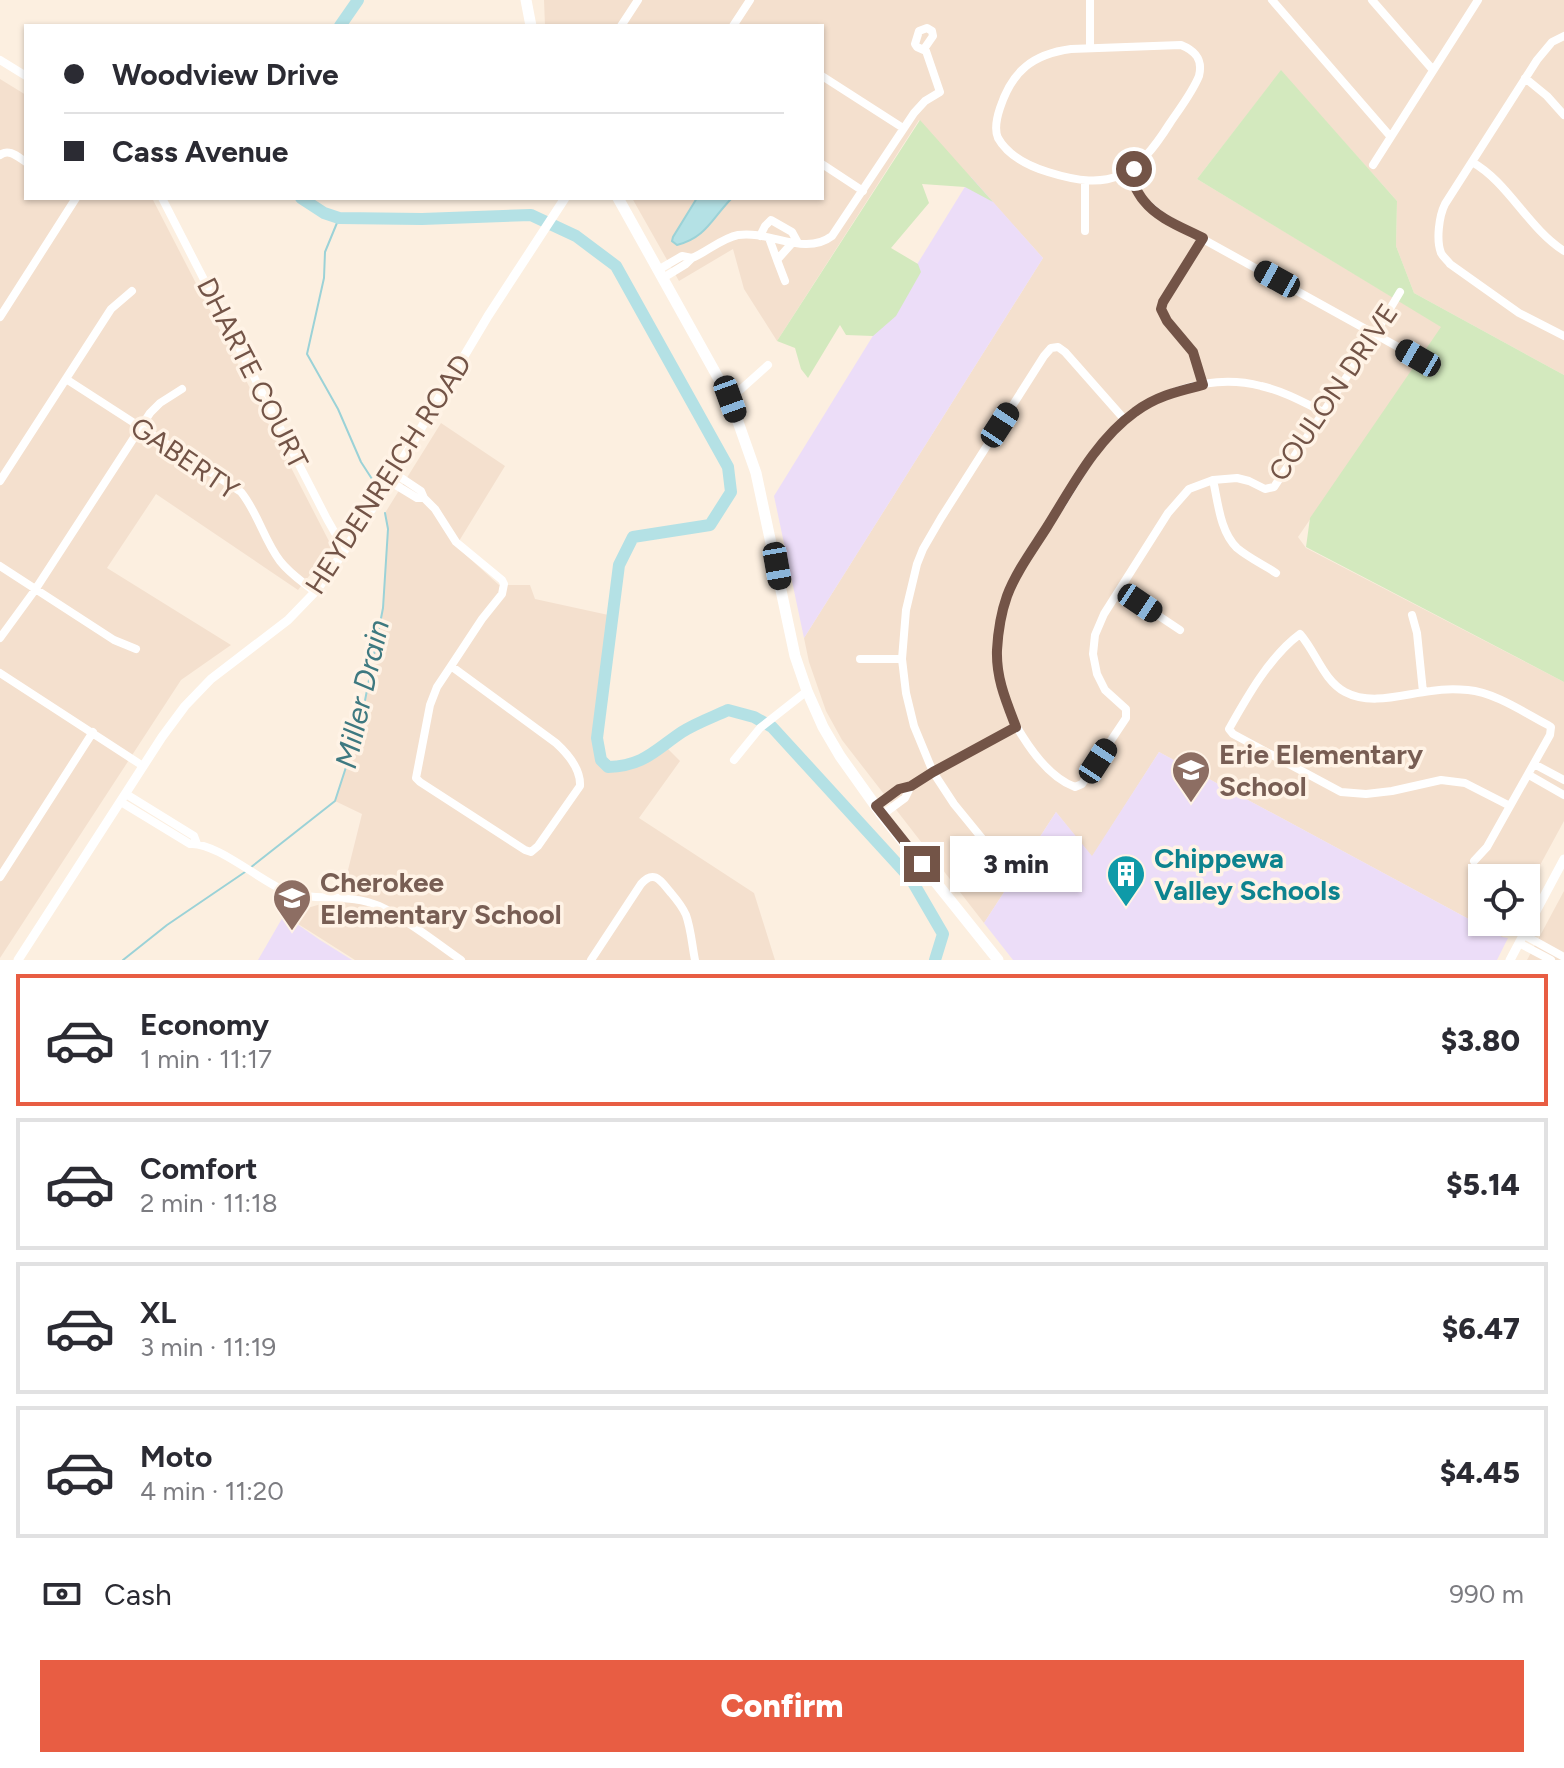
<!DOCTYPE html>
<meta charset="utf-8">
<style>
:root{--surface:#fff;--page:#f7f7f7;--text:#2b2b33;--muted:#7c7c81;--line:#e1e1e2;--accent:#e85d43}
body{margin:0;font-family:Figtree,sans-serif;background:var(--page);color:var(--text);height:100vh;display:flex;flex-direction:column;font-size:30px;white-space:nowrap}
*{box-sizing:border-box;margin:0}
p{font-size:26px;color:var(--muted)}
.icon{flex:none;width:44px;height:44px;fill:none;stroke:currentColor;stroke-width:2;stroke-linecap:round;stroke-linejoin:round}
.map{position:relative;height:960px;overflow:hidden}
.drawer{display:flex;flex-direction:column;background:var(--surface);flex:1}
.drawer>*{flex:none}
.guide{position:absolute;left:24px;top:24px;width:800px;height:176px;border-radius:0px;box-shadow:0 2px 6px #0004;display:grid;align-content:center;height:176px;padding:0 40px;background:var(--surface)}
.fabs{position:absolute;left:1468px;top:864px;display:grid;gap:16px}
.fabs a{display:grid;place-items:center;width:72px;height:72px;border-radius:0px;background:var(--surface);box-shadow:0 2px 6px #0004;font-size:40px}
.end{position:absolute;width:36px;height:36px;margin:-18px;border:10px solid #735447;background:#fff;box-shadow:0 0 0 4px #fff}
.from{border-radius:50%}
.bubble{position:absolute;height:56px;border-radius:0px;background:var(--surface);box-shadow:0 2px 6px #0004;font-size:26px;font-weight:800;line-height:56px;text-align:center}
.car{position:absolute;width:24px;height:48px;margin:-24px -12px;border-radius:10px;box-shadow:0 0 6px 2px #0007;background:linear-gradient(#222 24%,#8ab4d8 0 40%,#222 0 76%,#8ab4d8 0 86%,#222 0)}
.guide b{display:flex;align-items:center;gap:28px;height:76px;font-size:30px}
.guide b+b{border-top:2px solid var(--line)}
.guide i{width:20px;height:20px;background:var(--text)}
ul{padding:14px 0 0;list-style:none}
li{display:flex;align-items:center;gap:24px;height:132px;margin:0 16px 12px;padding:0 24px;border:4px solid var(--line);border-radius:0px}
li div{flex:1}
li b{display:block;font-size:30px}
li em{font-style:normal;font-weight:800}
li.selected{border-color:var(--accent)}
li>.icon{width:72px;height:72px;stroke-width:1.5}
.pay{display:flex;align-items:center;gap:20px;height:88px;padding:0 40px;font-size:30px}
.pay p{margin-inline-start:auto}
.cta{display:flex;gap:16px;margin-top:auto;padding:16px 40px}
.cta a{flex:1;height:92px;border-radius:0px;background:var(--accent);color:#fff;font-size:32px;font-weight:800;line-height:92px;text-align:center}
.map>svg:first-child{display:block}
</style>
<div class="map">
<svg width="1564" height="960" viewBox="0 0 1564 960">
<rect width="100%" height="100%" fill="#fcefe0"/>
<path fill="#f4e0ce" d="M 544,0 L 1564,0 L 1564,375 L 1414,293 L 1396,246 L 1397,201 L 1281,71 L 1197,179 L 1442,327 L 1298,537 L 1306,548 L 1564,682 L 1564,821 L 1526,891 L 1526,878 L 1482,878 L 1482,922 L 1510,922 L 1502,937 L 1159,752 L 1092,857 L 1056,812 L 984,923 L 842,740 L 826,711 L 809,662 L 804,638 L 1043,258 L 919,120 L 777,341 L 744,289 L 733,249 L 679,281 L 632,198 L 822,198 L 822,26 L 545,26 Z
M 0,79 L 26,95 L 26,198 L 152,198 L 332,547 L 298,590 L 156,494 L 107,568 L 231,645 L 181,680 L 0,958 Z
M 441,423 L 505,466 L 456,546 L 499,585 L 530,585 L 535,599 L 613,616 L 597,738 L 601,760 L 609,767 L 624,767 L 642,761 L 664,745 L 680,761 L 639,818 L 754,893 L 775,960 L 355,960 L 284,915 L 341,898 L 362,814 L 335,801 L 361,721 L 383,608 L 388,529 L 385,513 Z
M 1564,891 L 1564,960 L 1527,960 Z"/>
<path fill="#ecddf8" d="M 971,177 L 1043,258 L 804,638 L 774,496 Z
M 1159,752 L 1502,937 L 1508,938 L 1497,960 L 1013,960 L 984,923 L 1056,812 L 1092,856 Z
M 284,915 L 320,940 L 352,960 L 258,960 Z"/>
<path fill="#d3e9be" d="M 1281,70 L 1397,201 L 1396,246 L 1414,293 L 1564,375 L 1564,682 L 1306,547 L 1310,518 L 1441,327 L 1197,179 Z
M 920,120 L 993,202 L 965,187 L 922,184 L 929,203 L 891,248 L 918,264 L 921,272 L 896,316 L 873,336 L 846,335 L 840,325 L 808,378 L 801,369 L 795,348 L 777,341 Z"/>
<path fill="#b4e1e5" stroke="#9bd2d7" stroke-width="2" d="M 697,198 L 732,198 C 712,218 706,238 677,245 L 672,241 L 673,237 Z"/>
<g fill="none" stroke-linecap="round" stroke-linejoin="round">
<path stroke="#9bd2d7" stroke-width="2" d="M 339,218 L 325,252 L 324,278 L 307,354 L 338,409 L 361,462 L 372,479
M 250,868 L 335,801 L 361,721 L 383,608 L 388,529 L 385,513
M 123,960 L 167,925 L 245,872"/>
<path stroke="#b4e1e5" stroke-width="12" d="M 340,26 L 358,0
M 301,198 L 324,213 L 339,218 L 422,219 L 531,215 L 576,236 L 616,266 L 728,467 L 731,492 L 710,525 L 633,537 L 619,565 L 597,738 L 601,760 L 608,767 C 644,766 655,750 682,732 C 696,723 713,717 728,710 L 754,717 L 772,727 L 911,879 L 943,934 L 935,960"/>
<path stroke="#fff" stroke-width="8" d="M 1090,0 L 1090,48
M 1272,0 L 1390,136
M 1372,0 L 1433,70
M 621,26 L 638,0
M 733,26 L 750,0
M 1564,36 L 1552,42 L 1537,60 L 1445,204 C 1439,216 1436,240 1441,253 C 1443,257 1447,260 1450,264 L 1519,313 L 1564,336
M 1181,45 C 1196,51 1203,60 1199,76 C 1192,93 1180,108 1170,123 C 1136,177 1111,192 1048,172 C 1029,166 1008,156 998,138 C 994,129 997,117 1000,108 C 1012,71 1033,54 1071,49 Z
M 0,60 L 26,76
M 822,76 L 903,128
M 1525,78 L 1547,96 L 1564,115
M 0,155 C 9,148 18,157 26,162
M 1472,162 C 1508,182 1528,228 1564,251
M 822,164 L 863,191
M 1373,165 L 1478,0
M 1128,173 L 1143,200 L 1163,217 L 1418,358
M 162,198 L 327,519 L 335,533 L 346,547
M 1085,231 L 1085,181
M 760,236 L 765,226 L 771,220 L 792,232 L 798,243
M 769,238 L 777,260 L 793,242
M 692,258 C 707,252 722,238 738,235 C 770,230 804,257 832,236 L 914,113 L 925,101 L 940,92 L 926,51 L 917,47 L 915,44 L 919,31 L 927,28 L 932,31 L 933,36 L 924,49
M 777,260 L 785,281
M 658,270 L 682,256 L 692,258 L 686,264 L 663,278
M 0,317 L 76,198
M 66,379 L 241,492 C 258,513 264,540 280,561 C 290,574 303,582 315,592
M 1203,385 L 1193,352 L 1167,321 L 1161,309 L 1163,302 L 1203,238
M 730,399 L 768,365
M 1323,412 C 1303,402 1283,391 1261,386 C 1211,373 1152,392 1116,429 C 1094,450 1079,477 1063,503 C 1043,533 1019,563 1007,597 C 990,643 996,696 1023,737 C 1035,756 1053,779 1075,787 L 1082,784 L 1126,718 L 1126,709 L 1105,690 L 1097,674 L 1093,654 L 1095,635 L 1104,614 L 1168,513 L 1189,489 L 1213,480 L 1237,478 L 1249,481 L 1265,489 L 1274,487 L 1375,334 L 1400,292
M 1213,480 C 1218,502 1220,532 1237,548 C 1249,558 1264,565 1276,573
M 0,481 L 111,309 L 132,291
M 389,481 L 417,498 L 424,498 L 421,491 L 394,473
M 424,498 L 435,509 L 456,542 L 502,580 L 504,584 L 502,594 L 482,619 L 451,666
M 0,566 L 114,640 L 136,649
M 1120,590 L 1180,630
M 1412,615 L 1417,633 L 1423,692
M 0,638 L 35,590 L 150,413 L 160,403 L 182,389
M 860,659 L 902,659
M 451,666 L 556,743 C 568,754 581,770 580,786 L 538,846 L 531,852 L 525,850 L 420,782 L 416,778 L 430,705 L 437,687 Z
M 0,673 L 143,766
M 734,760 L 760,728 L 807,691
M 1534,764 L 1564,780
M 1529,775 L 1564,795
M 126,794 L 194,836 L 197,844
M 121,802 L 190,844 C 215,842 258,879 283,890 C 313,903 348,892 379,906 C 405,918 437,943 461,960
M 876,806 L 899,789 L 911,786 L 933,772 L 1016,727
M 882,815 L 905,798 L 911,786
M 985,842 L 954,804 L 933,772 L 914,726 L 906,693 L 902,659 L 906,610 L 917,564 L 923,549 L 941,518 L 1044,356 L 1051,348 L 1058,347 L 1065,352 L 1125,420
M 1474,861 L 1487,847 L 1550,735 L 1551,727 L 1548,725 C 1525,713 1494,692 1468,690 C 1457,689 1443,689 1431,691 C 1404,694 1371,706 1345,692 C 1323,680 1316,652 1300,634 C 1270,656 1247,697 1229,729 L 1233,734 L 1341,792 L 1366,794 L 1392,791 L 1441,780 L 1465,783 L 1510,806
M 0,877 L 93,732
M 1524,935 L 1564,957
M 1519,943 L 1551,960
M 591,960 L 641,884 C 655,868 662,883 671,893 C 677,900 682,906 686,915 C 691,929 692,945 695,960"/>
<path stroke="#fff" stroke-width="9" d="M 18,960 L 162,737 L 185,706 L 211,679 L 288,620 L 315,592 L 332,569 L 383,492 L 488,316 L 565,198
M 1510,960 L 1564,859"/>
<path stroke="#fff" stroke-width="11" d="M 526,0 L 531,26
M 618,198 L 730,399 L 756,473 L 795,656 L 807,691 L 823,727 L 840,756 L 882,815 L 998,960"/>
</g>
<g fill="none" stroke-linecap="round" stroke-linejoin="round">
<path stroke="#735447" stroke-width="10" d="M 922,864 L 876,806 L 899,789 L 911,786 L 933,772 L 1016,727 C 1006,701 996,678 997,650 C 998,632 1001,613 1007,596 C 1016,572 1033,549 1047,527 C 1072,487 1096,440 1135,412 C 1156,396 1179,391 1203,385 L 1193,352 L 1167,321 L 1161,309 L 1163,302 L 1203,238 C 1184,228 1158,219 1144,201 C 1137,193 1133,182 1128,173 L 1134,169"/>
</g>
<defs>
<g id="school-pin" transform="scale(2)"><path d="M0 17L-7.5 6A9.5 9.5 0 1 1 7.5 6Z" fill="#8d6e63" stroke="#fff3e6"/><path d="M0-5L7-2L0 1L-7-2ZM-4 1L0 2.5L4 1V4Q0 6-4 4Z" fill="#fff"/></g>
<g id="building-pin" transform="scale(2)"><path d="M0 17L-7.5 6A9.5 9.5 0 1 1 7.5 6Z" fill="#0f9aa8" stroke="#fff3e6"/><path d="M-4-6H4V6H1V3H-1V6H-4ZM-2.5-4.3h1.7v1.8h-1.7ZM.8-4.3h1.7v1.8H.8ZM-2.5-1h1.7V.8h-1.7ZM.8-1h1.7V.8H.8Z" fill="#fff"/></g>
</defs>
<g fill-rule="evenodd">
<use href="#school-pin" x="1191" y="770"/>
<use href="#building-pin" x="1126" y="874"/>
<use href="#school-pin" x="292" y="898"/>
</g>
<g text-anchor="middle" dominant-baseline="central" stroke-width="7" stroke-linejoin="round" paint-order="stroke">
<g font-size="28" fill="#735447" stroke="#fff3e6">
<text transform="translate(253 373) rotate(63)">DHARTE COURT</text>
<text transform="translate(1333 392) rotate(-56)">COULON DRIVE</text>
<text transform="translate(185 458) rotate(34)">GABERTY</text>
<text transform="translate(388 474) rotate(-57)">HEYDENREICH ROAD</text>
</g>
<g font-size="28" font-weight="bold" fill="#785e54" stroke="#fff3e6" text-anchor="start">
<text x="1219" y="754">Erie Elementary<tspan x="1219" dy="32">School</tspan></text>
<text x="320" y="882">Cherokee<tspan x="320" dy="32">Elementary School</tspan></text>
</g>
<g font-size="28" font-weight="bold" fill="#0d838f" stroke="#fff3e6" text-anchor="start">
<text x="1154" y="858">Chippewa<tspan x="1154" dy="32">Valley Schools</tspan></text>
</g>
<g font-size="30" font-style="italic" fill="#3e7980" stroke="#fff3e6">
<text transform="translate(362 694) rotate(-77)">Miller Drain</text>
</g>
</g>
</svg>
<div class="fabs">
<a><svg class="icon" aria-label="locate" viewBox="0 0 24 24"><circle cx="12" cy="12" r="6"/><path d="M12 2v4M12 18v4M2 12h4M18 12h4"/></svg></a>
</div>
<i class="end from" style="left:1134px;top:169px"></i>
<i class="end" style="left:922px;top:864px"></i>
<div class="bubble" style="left:950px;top:836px;width:132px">3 min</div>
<i class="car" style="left:1277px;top:279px;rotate:299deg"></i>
<i class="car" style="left:1418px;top:358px;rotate:300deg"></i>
<i class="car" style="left:730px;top:399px;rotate:160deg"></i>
<i class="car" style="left:1000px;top:425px;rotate:33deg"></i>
<i class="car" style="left:777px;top:566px;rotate:170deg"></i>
<i class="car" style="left:1140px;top:603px;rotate:124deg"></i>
<i class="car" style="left:1098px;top:761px;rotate:33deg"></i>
<div class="guide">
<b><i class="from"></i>Woodview Drive</b>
<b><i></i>Cass Avenue</b>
</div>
</div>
<section class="drawer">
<ul>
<li class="selected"><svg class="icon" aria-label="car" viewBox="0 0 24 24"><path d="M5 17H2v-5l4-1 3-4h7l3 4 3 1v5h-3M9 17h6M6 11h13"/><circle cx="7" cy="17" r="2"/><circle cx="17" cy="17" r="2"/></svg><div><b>Economy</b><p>1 min · 11:17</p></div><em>$3.80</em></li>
<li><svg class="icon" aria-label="car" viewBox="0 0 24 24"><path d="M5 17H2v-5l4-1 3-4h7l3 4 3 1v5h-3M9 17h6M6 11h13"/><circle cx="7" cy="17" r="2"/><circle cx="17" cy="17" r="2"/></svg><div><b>Comfort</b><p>2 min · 11:18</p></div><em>$5.14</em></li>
<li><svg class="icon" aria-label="car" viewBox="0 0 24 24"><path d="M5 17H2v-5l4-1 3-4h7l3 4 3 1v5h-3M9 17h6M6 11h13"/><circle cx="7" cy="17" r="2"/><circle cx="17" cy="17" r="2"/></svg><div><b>XL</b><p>3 min · 11:19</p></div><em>$6.47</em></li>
<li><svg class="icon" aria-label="car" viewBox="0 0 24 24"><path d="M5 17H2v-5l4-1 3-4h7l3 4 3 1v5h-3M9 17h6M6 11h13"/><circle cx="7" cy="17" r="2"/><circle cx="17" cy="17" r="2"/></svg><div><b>Moto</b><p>4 min · 11:20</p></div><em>$4.45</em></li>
</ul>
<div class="pay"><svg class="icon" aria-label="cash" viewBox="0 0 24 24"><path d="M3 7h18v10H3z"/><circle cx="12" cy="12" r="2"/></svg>Cash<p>990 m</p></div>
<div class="cta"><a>Confirm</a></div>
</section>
